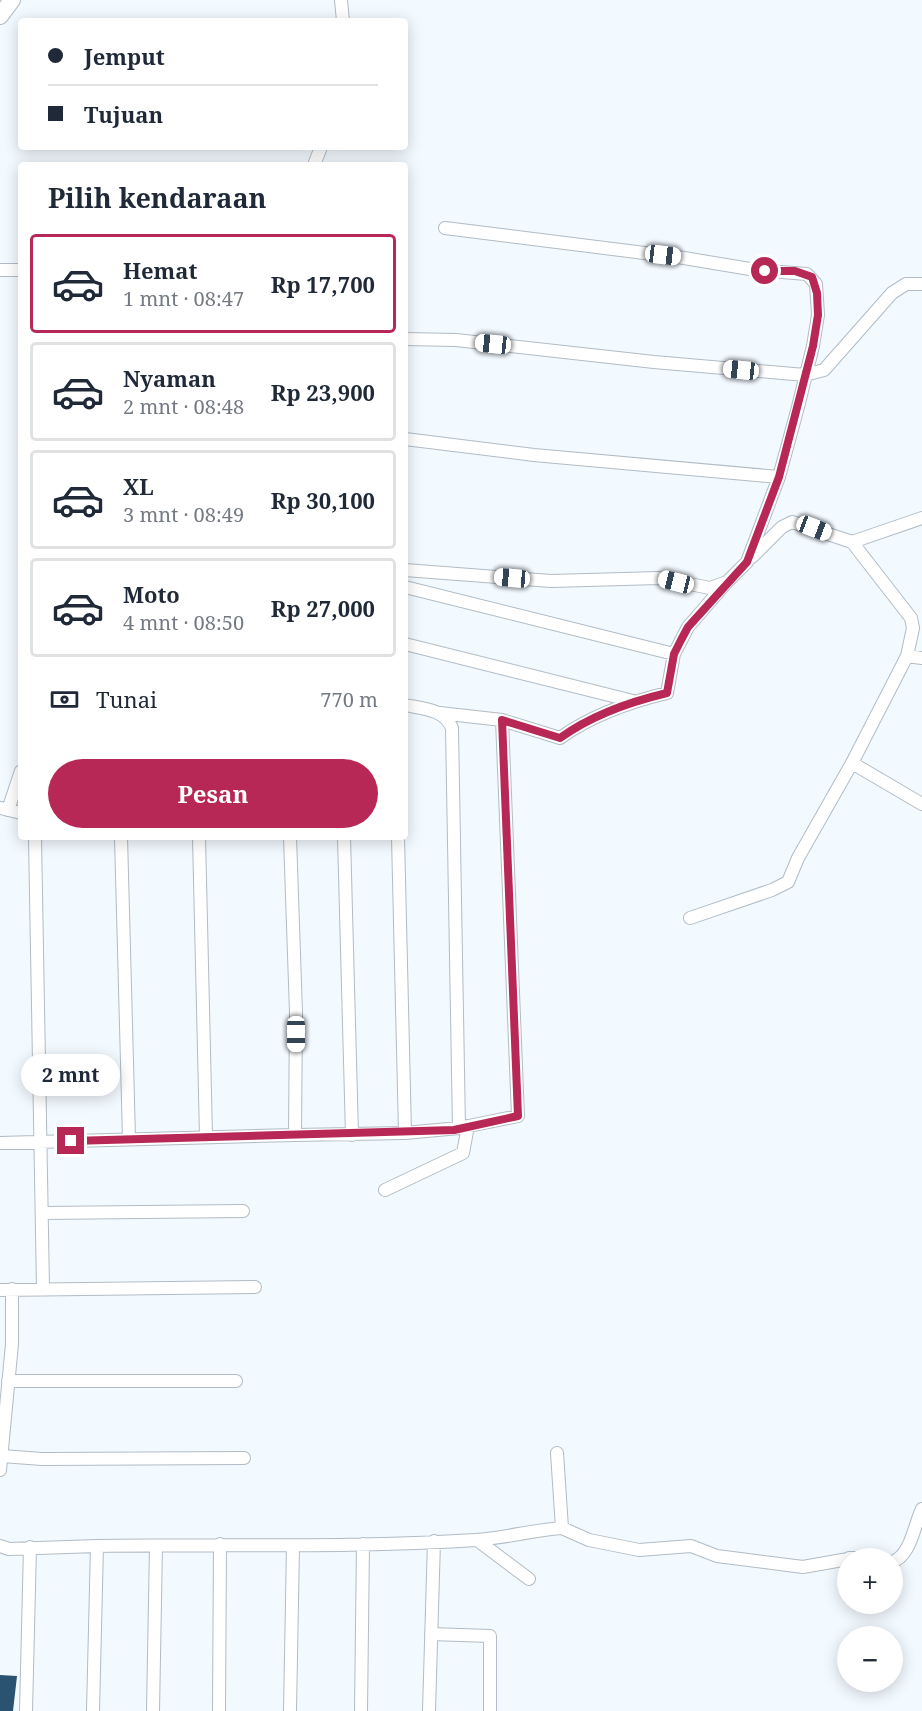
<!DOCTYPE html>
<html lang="id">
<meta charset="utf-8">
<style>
:root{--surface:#fff;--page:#f2f2f3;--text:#1f2937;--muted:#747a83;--line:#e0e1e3;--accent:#b82856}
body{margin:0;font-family:"Noto Serif",serif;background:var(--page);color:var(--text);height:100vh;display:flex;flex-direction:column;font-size:22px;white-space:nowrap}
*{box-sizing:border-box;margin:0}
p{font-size:20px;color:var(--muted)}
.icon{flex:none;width:33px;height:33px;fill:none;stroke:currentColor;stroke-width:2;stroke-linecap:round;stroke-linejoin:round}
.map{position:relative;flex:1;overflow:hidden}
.side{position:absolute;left:18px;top:162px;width:390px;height:678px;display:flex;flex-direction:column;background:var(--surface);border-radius:6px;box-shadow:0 3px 15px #0003}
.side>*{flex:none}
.banner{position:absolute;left:18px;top:18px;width:390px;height:132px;border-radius:6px;box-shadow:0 3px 15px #0003;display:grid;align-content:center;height:132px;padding:0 30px;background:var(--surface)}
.fabs{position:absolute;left:837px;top:1548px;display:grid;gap:12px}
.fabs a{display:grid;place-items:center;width:66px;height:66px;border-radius:50%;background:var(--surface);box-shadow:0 3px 15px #0003;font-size:30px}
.end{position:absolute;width:27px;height:27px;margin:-14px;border:8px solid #b82856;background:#fff;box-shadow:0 0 0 3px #fff}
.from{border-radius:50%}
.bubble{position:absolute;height:42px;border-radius:21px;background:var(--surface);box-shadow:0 3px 15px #0003;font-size:20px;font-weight:700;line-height:42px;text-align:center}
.car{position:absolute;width:18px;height:36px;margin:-18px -9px;border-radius:8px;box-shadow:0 0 4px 2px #0007;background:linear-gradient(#fff 24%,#345 0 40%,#fff 0 76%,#345 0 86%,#fff 0)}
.banner b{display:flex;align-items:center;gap:21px;height:57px;font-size:22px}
.banner b+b{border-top:2px solid var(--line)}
.banner i{width:15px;height:15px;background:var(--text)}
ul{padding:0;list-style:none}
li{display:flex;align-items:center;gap:18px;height:99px;margin:0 12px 9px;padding:0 18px;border:3px solid var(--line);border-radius:6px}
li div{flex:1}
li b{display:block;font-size:22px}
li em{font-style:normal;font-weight:700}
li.active{border-color:var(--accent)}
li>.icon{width:54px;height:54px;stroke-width:1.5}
h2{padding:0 30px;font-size:27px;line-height:72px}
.pay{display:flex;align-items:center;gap:15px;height:66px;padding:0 30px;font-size:22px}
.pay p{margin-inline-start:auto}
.button{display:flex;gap:12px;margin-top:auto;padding:12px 30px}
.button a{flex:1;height:69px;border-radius:36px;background:var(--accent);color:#fff;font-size:24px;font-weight:700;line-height:69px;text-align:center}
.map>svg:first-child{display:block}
</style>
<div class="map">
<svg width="922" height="1711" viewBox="0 0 922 1711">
<rect width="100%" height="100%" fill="#f2f9ff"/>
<path fill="#2a5271" d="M 0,1675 L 17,1676 L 13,1711 L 0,1711 Z"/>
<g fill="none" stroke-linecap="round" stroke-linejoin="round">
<g stroke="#b1bcc6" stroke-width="14">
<path id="street" d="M 341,0 L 343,21
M 314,165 L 321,147
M 0,270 L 21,270
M 405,339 L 456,340 L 654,362 L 805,375 L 824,370 L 892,293 L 906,284 L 922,284
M 405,439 L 534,455 L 779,477
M 852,542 L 911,618 L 913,628 L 907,656
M 752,557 L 782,527 L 792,522 L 852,542 L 922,518
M 405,570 L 551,581 L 659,578 L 710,588 L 727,582 L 747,562 L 779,477 L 798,407 L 813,346 L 818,315 L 816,284 L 807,274 L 756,270 L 684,258 L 445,228
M 405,587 L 674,654
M 405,644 L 633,701
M 440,713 L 502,720 L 518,1116 L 459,1128
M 502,720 L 560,738 C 592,715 629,702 667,693 L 674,654 L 688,627 L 727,582
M 852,763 L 922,804
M 1,808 L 21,813
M 8,810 L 21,771
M 35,837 L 43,1288
M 121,837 L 129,1138
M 199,837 L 206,1136
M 344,837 L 352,1135
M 398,837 L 405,1133
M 690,918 L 772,890 L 788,882 L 798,858 L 852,763 L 907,656 L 922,658
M 295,1135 L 405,1133 L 459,1128 L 452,728 C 444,709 424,709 405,705
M 0,1143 L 295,1135 L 296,1013 L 290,837
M 385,1190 L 463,1153 L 468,1126
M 42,1213 L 243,1211
M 0,1290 L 255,1287
M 8,1381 L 236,1381
M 2,1456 L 42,1459 L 244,1458
M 0,1470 L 12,1344 L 12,1289
M 562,1528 L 589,1540 L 639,1550 L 691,1546 L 717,1556 L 803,1567 L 848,1559
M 477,1540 L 529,1579
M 0,1546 L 9,1549 L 97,1546 L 93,1711
M 97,1546 C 223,1544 350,1548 476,1540 C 505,1538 533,1530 562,1528 L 557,1453
M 849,1558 L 866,1558
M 892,1562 C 911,1556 914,1525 922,1509
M 431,1634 L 490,1636 L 490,1711
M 26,1711 L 30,1547
M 153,1711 L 156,1546
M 219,1711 L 220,1544
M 290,1711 L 293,1546
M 361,1711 L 363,1544
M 429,1711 L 434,1541"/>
</g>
<g stroke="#b1bcc6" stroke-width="18">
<path id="secondary" d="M 0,16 L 12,0"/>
</g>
<use href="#street" stroke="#fff" stroke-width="12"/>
<use href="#secondary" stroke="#fff" stroke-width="16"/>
</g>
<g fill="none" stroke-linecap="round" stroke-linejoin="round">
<path stroke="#b82856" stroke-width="8" d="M 71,1141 L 454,1130 L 518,1116 L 502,720 L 560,738 C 592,715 629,702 667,693 L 674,654 L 681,640 L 688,627 L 747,562 L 779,477 L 813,346 L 818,315 L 817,293 L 812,277 L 795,271 L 765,271"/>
</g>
</svg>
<div class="fabs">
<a>+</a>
<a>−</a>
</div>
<i class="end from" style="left:765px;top:271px"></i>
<i class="end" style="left:71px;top:1141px"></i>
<div class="bubble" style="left:21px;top:1054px;width:99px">2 mnt</div>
<i class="car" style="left:663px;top:255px;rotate:97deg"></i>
<i class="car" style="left:493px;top:344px;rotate:276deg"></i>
<i class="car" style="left:741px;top:370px;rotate:276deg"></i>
<i class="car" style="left:814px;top:528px;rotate:111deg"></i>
<i class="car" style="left:512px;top:578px;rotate:275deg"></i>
<i class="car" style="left:676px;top:582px;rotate:284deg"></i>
<i class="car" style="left:296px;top:1034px;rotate:180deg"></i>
<div class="banner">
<b><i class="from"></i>Jemput</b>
<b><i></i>Tujuan</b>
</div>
<section class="side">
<h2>Pilih kendaraan</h2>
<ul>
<li class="active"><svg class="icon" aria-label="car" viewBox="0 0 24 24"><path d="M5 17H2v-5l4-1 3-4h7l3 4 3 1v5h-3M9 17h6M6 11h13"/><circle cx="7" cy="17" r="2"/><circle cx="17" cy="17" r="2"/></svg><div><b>Hemat</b><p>1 mnt · 08:47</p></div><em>Rp 17,700</em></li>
<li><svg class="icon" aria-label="car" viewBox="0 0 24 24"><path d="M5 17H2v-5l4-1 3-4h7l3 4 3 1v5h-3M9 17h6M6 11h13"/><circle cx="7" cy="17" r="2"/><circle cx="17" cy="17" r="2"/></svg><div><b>Nyaman</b><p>2 mnt · 08:48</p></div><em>Rp 23,900</em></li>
<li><svg class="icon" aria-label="car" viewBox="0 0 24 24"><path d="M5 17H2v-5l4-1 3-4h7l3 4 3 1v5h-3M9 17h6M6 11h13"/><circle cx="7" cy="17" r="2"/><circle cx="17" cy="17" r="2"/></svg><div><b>XL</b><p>3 mnt · 08:49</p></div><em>Rp 30,100</em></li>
<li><svg class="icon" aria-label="car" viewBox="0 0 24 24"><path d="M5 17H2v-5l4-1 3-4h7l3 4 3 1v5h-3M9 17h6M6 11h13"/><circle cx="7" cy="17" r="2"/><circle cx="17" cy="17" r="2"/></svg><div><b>Moto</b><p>4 mnt · 08:50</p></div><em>Rp 27,000</em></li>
</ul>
<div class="pay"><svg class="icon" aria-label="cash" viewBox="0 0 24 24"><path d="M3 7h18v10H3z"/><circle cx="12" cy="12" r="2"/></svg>Tunai<p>770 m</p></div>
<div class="button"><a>Pesan</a></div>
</section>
</div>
